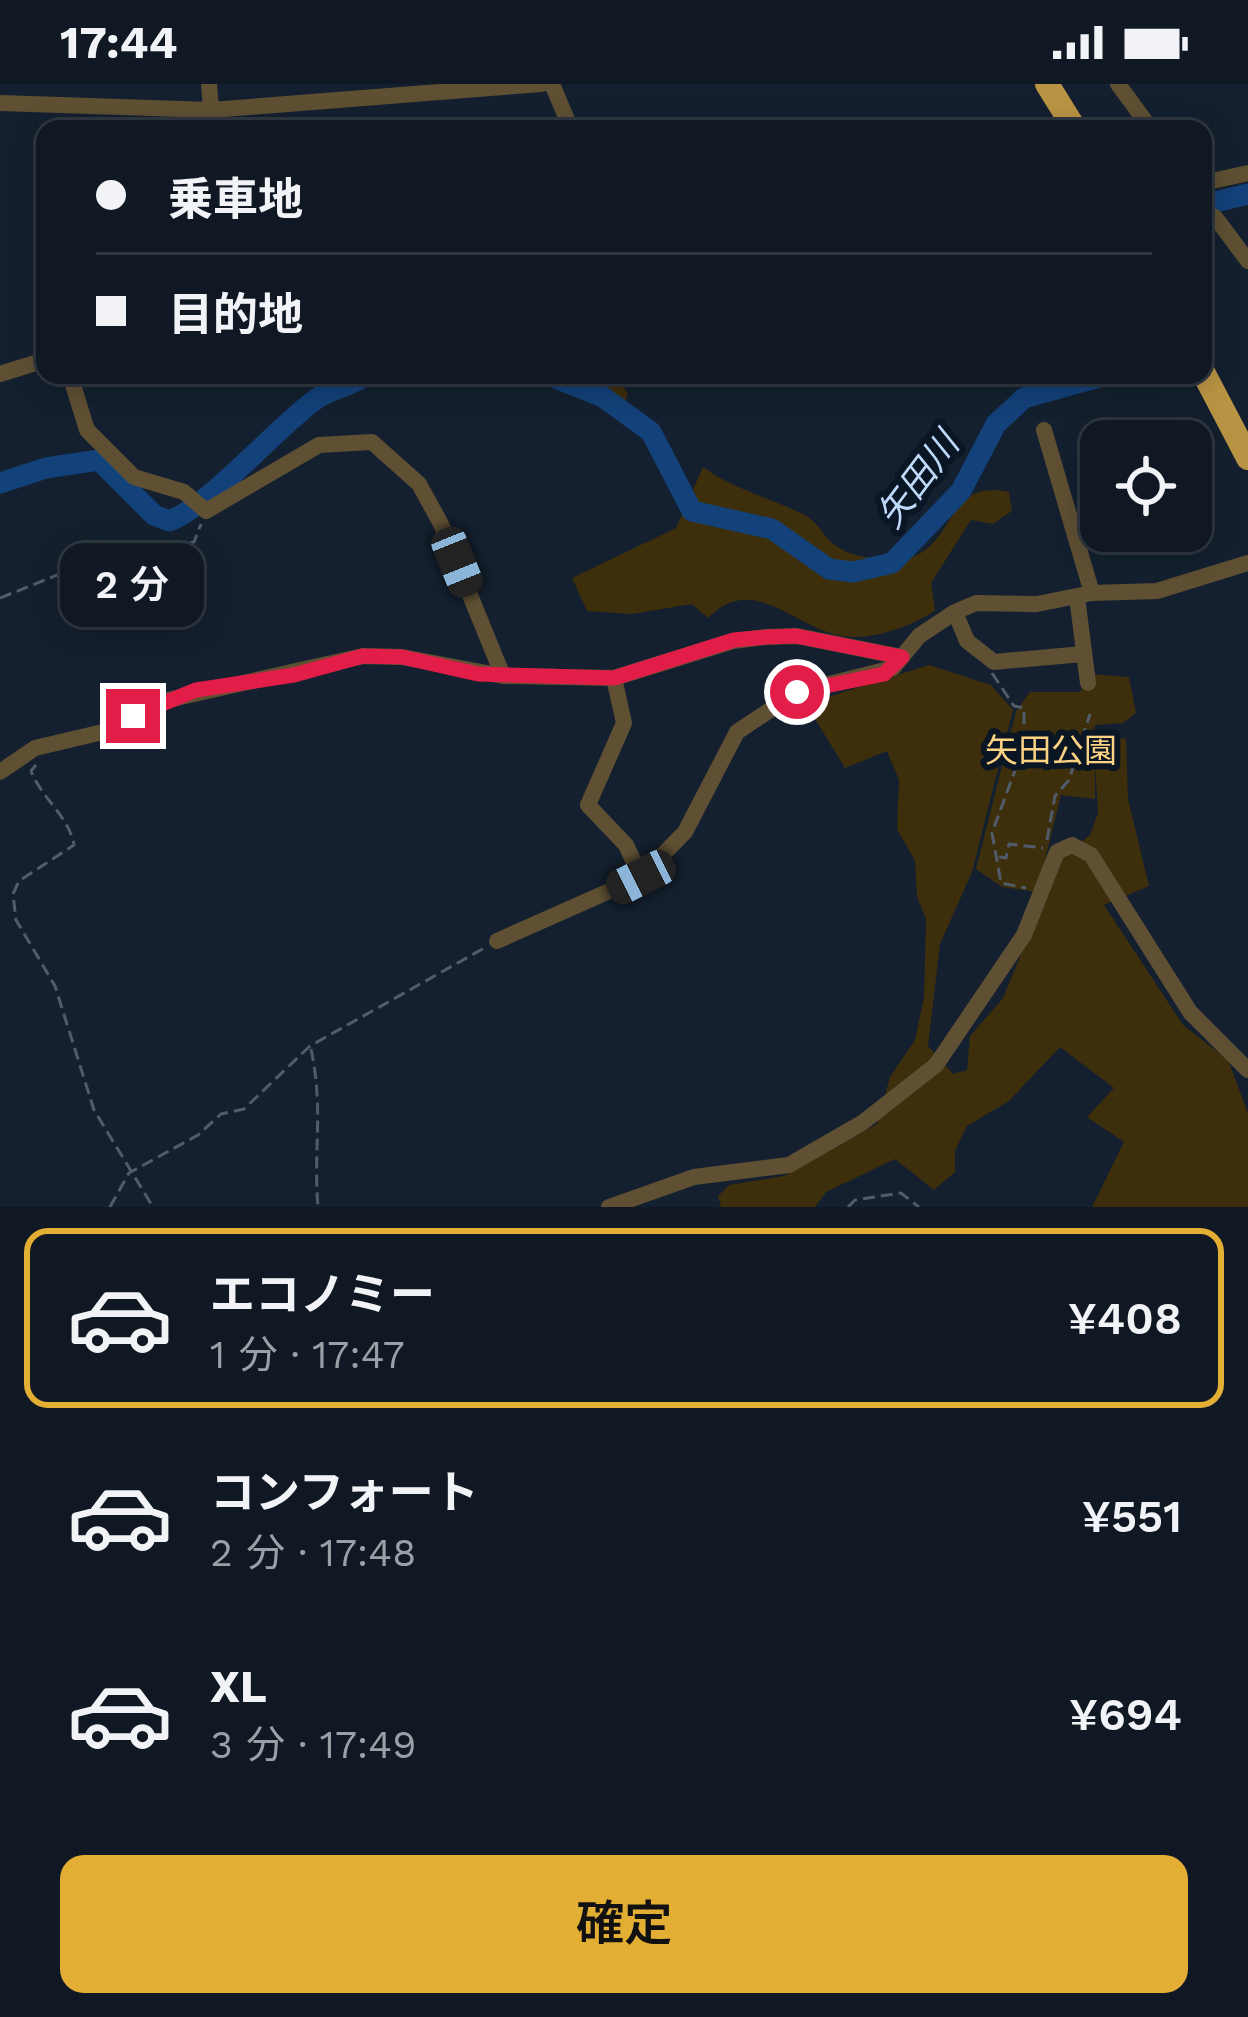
<!DOCTYPE html>
<html lang="ja">
<meta charset="utf-8">
<style>
:root{--surface:#0f1823;--page:#18212b;--text:#f1f3f6;--muted:#9ba0a6;--line:#2f3741;--accent:#e2ae34}
body{margin:0;font-family:"Work Sans","Noto Sans JP",sans-serif;background:var(--page);color:var(--text);height:100vh;display:flex;flex-direction:column;font-size:45px;white-space:nowrap}
*{box-sizing:border-box;margin:0}
p{font-size:39px;color:var(--muted)}
.icon{flex:none;width:66px;height:66px;fill:none;stroke:currentColor;stroke-width:2;stroke-linecap:round;stroke-linejoin:round}
.map{position:relative;height:1123px;overflow:hidden}
.drawer{display:flex;flex-direction:column;background:var(--surface);flex:1}
.drawer>*{flex:none}
.hud{position:absolute;left:36px;top:36px;width:1176px;height:264px;border-radius:24px;box-shadow:0 6px 30px #0003,0 0 0 3px var(--line);display:grid;align-content:center;height:264px;padding:0 60px;background:var(--surface)}
.controls{position:absolute;left:1080px;top:336px;display:grid;gap:24px}
.controls a{display:grid;place-items:center;width:132px;height:132px;border-radius:24px;background:var(--surface);box-shadow:0 6px 30px #0003,0 0 0 3px var(--line);font-size:60px}
.end{position:absolute;width:54px;height:54px;margin:-27px;border:15px solid #e11d48;background:#fff;box-shadow:0 0 0 6px #fff}
.from{border-radius:50%}
.bubble{position:absolute;height:84px;border-radius:24px;background:var(--surface);box-shadow:0 6px 30px #0003,0 0 0 3px var(--line);font-size:39px;font-weight:600;line-height:84px;text-align:center}
.car{position:absolute;width:36px;height:72px;margin:-36px -18px;border-radius:15px;box-shadow:0 0 9px 3px #0007;background:linear-gradient(#222 24%,#8ab4d8 0 40%,#222 0 76%,#8ab4d8 0 86%,#222 0)}
.hud b{display:flex;align-items:center;gap:42px;height:114px;font-size:45px}
.hud b+b{border-top:3px solid var(--line)}
.hud i{width:30px;height:30px;background:var(--text)}
ul{padding:21px 0 0;list-style:none}
li{display:flex;align-items:center;gap:36px;height:180px;margin:0 24px 18px;padding:0 36px;border:6px solid transparent;border-radius:24px}
li div{flex:1}
li b{display:block;font-size:45px}
li em{font-style:normal;font-weight:600}
li.on{border-color:var(--accent)}
li>.icon{width:108px;height:108px;stroke-width:1.5}
.button{display:flex;gap:24px;margin-top:auto;padding:24px 60px}
.button a{flex:1;height:138px;border-radius:24px;background:var(--accent);color:#111;font-size:48px;font-weight:600;line-height:138px;text-align:center}
.status{display:flex;justify-content:space-between;align-items:center;height:84px;padding:0 60px;background:var(--surface);direction:ltr}
.status svg{height:33px;fill:currentColor}
.map>svg:first-child{display:block}
</style>
<div class="status"><b>17:44</b><svg viewBox="0 0 49 12"><path d="M0 12V9h3v3zM5 12V6h3v6zM10 12V3h3v9zM15 12V0h3v12zM26 1h20v11H26zM47 4h2v5h-2z"/></svg></div>
<div class="map">
<svg width="1248" height="1123" viewBox="0 0 1248 1123">
<rect width="100%" height="100%" fill="#14202f"/>
<path fill="#3d2e0c" d="M 571,291 L 616,291 L 628,310 L 623,322 C 596,328 587,308 571,291 Z
M 703,383 C 735,406 768,413 803,430 C 818,437 823,453 836,462 C 851,473 891,480 909,474 C 957,460 945,394 1009,408 L 1012,427 L 993,440 L 971,436 L 931,499 L 935,527 C 912,541 882,553 854,553 C 799,553 758,484 708,534 L 692,520 L 632,530 L 587,527 L 572,494 L 676,444 Z
M 929,581 L 991,601 L 1013,626 L 972,788 L 940,860 L 928,962 L 953,990 L 967,986 L 970,952 L 1003,914 L 1060,776 L 1090,751 L 1098,729 L 1095,676 L 1095,715 L 1061,711 L 1037,808 L 1002,803 L 976,785 L 1016,627 L 1030,608 L 1080,608 L 1089,590 L 1129,593 L 1136,629 L 1123,639 L 1095,641 L 1094,650 L 1126,655 L 1128,715 L 1149,802 L 1104,821 L 1183,941 L 1228,976 L 1248,1029 L 1248,1123 L 1092,1123 L 1124,1058 L 1087,1033 L 1114,1004 L 1060,963 L 1009,1017 L 967,1042 L 955,1067 L 955,1088 L 934,1106 L 895,1075 L 826,1108 L 815,1123 L 721,1123 L 718,1112 L 729,1101 L 784,1092 L 877,1040 L 890,993 L 915,956 L 924,913 L 926,835 L 917,813 L 915,777 L 897,745 L 899,696 L 887,667 L 845,684 L 806,620 Z"/>
<g fill="none" stroke-linecap="round" stroke-linejoin="round">
<path stroke="#134179" stroke-width="21" d="M 1203,121 L 1248,110
M 548,291 L 603,313 L 651,348 L 692,427 L 772,445 L 829,485 L 853,488 L 892,479 L 961,407 L 996,340 L 1024,314 L 1107,291
M 0,399 L 46,384 L 99,376 L 154,431 L 169,437 C 207,424 277,343 315,316 C 330,304 351,303 366,291"/>
<path stroke="#515c6a" stroke-width="3" stroke-dasharray="12 6" stroke-linecap="butt" d="M 0,514 L 67,487 L 194,458 L 201,440
M 992,589 L 1014,622 L 1024,624 L 1024,662 L 992,749 L 1001,799 L 1026,804
M 36,681 L 31,687 C 42,715 69,732 74,761 L 19,797 L 13,810 L 16,836 L 55,902 L 94,1026 L 153,1123
M 1047,756 L 1055,712 L 1069,696 L 1090,630
M 999,773 L 1006,774 L 1009,760 L 1043,764
M 311,965 C 324,1026 313,1065 318,1123
M 110,1123 L 129,1089 L 198,1051 L 221,1030 L 244,1025 L 310,962 L 486,863
M 848,1123 L 855,1116 L 901,1109 L 919,1123"/>
<path stroke="#5f5033" stroke-width="16" d="M 209,0 L 211,26
M 552,0 L 571,45
M 1118,0 L 1151,45
M 0,19 L 211,26 L 541,0
M 1203,99 L 1248,89
M 1215,133 L 1248,177
M 0,290 L 45,276
M 70,291 L 87,346 L 134,393 L 184,408 L 206,427 L 319,361 L 372,358 L 419,400 L 441,440 L 503,592
M 1044,346 L 1092,509
M 1077,513 L 1088,599
M 955,528 L 967,557 L 994,578 L 1083,570
M 614,594 L 624,639 L 588,721 L 626,761 L 641,793
M 0,688 L 35,664 L 103,648 L 163,617 L 363,572 L 402,573 L 503,592 L 614,594 L 733,557 L 766,553 L 797,552 L 902,573
M 497,857 L 641,793 L 685,748 L 737,648 L 797,608 L 893,584 L 919,552 L 955,528 L 976,519 L 1037,520 L 1092,509 L 1157,507 L 1248,479
M 609,1123 L 694,1093 L 789,1081 L 862,1039 L 936,981 L 1024,851 L 1057,768 L 1072,761 L 1091,771 L 1190,928 L 1248,986"/>
<path stroke="#b99444" stroke-width="24" d="M 1047,0 L 1075,45
M 1203,288 L 1248,374"/>
</g>
<g fill="none" stroke-linecap="round" stroke-linejoin="round">
<path stroke="#e11d48" stroke-width="15" d="M 133,632 L 196,606 L 294,591 L 363,572 L 402,573 L 478,590 L 614,594 L 734,556 L 766,553 L 796,552 L 902,573 L 884,590 L 797,608"/>
</g>
<g text-anchor="middle" dominant-baseline="central" stroke-width="12" stroke-linejoin="round" paint-order="stroke">
<g font-size="33" fill="#fcd382" stroke="#0b1625">
<text x="1051" y="666">矢田公園</text>
</g>
<g font-size="36" font-style="italic" fill="#bfd9fb" stroke="#0b1625">
<text transform="translate(918 396) rotate(-53)">矢田川</text>
</g>
</g>
</svg>
<div class="controls">
<a><svg class="icon" aria-label="locate" viewBox="0 0 24 24"><circle cx="12" cy="12" r="6"/><path d="M12 2v4M12 18v4M2 12h4M18 12h4"/></svg></a>
</div>
<i class="end from" style="left:797px;top:608px"></i>
<i class="end" style="left:133px;top:632px"></i>
<div class="bubble" style="left:60px;top:459px;width:144px">2 分</div>
<i class="car" style="left:457px;top:478px;rotate:158deg"></i>
<i class="car" style="left:641px;top:793px;rotate:243deg"></i>
<div class="hud">
<b><i class="from"></i>乗車地</b>
<b><i></i>目的地</b>
</div>
</div>
<section class="drawer">
<ul>
<li class="on"><svg class="icon" aria-label="car" viewBox="0 0 24 24"><path d="M5 17H2v-5l4-1 3-4h7l3 4 3 1v5h-3M9 17h6M6 11h13"/><circle cx="7" cy="17" r="2"/><circle cx="17" cy="17" r="2"/></svg><div><b>エコノミー</b><p>1 分 · 17:47</p></div><em>¥408</em></li>
<li><svg class="icon" aria-label="car" viewBox="0 0 24 24"><path d="M5 17H2v-5l4-1 3-4h7l3 4 3 1v5h-3M9 17h6M6 11h13"/><circle cx="7" cy="17" r="2"/><circle cx="17" cy="17" r="2"/></svg><div><b>コンフォート</b><p>2 分 · 17:48</p></div><em>¥551</em></li>
<li><svg class="icon" aria-label="car" viewBox="0 0 24 24"><path d="M5 17H2v-5l4-1 3-4h7l3 4 3 1v5h-3M9 17h6M6 11h13"/><circle cx="7" cy="17" r="2"/><circle cx="17" cy="17" r="2"/></svg><div><b>XL</b><p>3 分 · 17:49</p></div><em>¥694</em></li>
</ul>
<div class="button"><a>確定</a></div>
</section>
